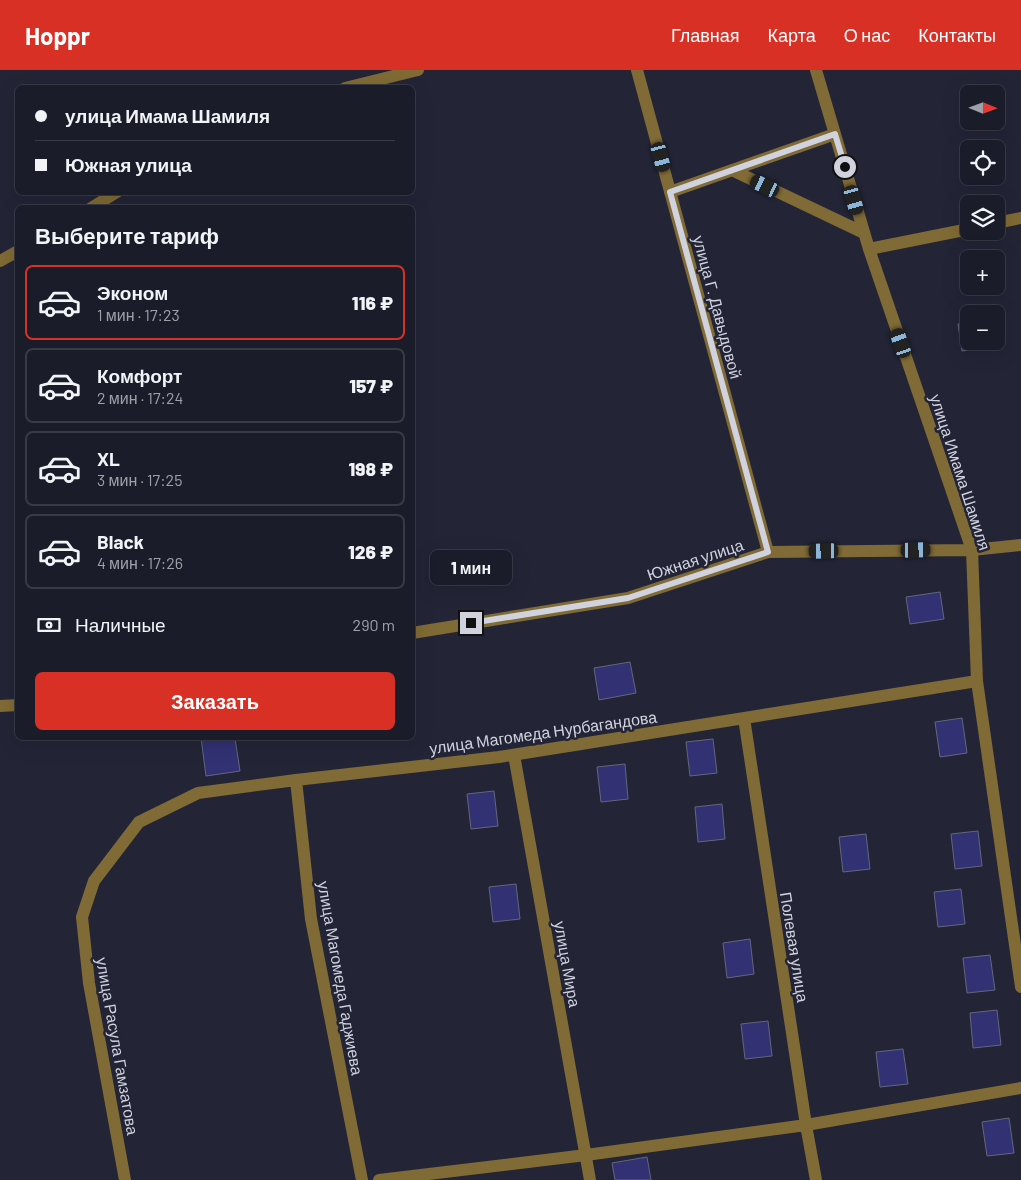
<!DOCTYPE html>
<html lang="ru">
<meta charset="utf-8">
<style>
:root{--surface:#1a1c29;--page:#232531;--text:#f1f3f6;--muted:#9fa1a8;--line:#383a46;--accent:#d93025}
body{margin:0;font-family:Barlow,sans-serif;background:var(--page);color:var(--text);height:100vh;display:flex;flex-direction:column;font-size:19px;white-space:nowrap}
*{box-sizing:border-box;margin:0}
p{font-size:16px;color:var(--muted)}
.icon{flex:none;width:28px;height:28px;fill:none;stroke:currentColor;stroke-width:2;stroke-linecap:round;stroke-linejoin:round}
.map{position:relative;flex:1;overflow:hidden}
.side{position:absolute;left:15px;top:135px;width:400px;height:535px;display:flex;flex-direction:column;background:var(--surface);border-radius:8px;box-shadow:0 5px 20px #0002,0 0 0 1px var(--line)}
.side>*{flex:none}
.top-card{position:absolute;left:15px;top:15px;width:400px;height:110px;border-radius:8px;box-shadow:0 5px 20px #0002,0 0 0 1px var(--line);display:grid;align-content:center;height:110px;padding:0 20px;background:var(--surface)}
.needle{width:32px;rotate:91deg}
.tools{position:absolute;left:960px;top:15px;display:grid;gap:10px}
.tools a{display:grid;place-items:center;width:45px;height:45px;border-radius:8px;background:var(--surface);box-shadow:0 5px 20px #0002,0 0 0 1px var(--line);font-size:25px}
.end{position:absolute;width:22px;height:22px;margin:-11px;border:6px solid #d0d2de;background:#111;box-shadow:0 0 0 2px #111}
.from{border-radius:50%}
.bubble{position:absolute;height:35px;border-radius:8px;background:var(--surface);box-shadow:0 5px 20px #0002,0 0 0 1px var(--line);font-size:16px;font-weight:800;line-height:35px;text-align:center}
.car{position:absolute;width:15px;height:30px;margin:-15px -8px;border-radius:6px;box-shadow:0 0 4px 1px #0007;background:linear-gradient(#222 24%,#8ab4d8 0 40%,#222 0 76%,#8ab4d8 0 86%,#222 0)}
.top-card b{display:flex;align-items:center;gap:18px;height:48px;font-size:19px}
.top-card b+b{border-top:1px solid var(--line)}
.top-card i{width:12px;height:12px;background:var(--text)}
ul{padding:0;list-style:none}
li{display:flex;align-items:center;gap:15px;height:75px;margin:0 10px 8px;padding:0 10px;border:2px solid var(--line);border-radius:8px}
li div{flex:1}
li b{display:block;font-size:19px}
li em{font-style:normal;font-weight:800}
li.active{border-color:var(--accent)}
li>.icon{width:45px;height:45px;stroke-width:1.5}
h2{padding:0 20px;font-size:22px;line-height:60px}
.pay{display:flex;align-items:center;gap:12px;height:55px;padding:0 20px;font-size:19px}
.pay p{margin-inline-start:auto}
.cta{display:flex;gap:10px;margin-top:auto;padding:10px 20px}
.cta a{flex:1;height:58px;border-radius:8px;background:var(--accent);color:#fff;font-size:20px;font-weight:800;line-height:58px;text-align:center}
header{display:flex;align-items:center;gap:30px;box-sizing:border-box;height:70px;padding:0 25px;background:var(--accent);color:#fff}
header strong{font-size:24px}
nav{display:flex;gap:28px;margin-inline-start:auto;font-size:18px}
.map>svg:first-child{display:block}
</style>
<header>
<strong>Hoppr</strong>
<nav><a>Главная</a><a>Карта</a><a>О нас</a><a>Контакты</a></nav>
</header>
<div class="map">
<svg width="1021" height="1110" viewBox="0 0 1021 1110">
<rect width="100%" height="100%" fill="#232537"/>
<path fill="#323174" stroke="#63667b" d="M 969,252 L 969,271 L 996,271 L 997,276 L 962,281 L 958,254 Z
M 940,522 L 944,549 L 910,554 L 906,527 Z
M 630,592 L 636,623 L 599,630 L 594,598 Z
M 962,648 L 967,683 L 940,687 L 935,652 Z
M 201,668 L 235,668 L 240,701 L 206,706 Z
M 713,669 L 717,703 L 690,706 L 686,672 Z
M 625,694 L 628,729 L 601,732 L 597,697 Z
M 494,721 L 498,756 L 471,759 L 467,724 Z
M 722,734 L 725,769 L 698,772 L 695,737 Z
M 978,761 L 982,796 L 955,799 L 951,764 Z
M 866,764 L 870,799 L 843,802 L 839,767 Z
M 516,814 L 520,849 L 493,852 L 489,817 Z
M 961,819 L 965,854 L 938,857 L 934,822 Z
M 750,869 L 754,904 L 727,908 L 723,873 Z
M 990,885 L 995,920 L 967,923 L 963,888 Z
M 997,940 L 1001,975 L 973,978 L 970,943 Z
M 768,951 L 772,986 L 745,989 L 741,954 Z
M 903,979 L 908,1014 L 880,1017 L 876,982 Z
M 1009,1048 L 1014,1083 L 987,1086 L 982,1052 Z
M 647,1087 L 651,1110 L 615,1110 L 612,1093 Z"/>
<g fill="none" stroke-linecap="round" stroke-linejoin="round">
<path stroke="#806a35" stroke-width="12" d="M 637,0 L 768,482
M 816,0 L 869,179 L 972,480 L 977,611 L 1021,917
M 345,18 L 418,0
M 732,100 L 864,163
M 670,122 L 835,64
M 91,138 L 117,122
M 996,153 L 1021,148
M 869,179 L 969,159
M 0,191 L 18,181
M 412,563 L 628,528 L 768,482 L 972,480 L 1021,475
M 0,636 L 18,635
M 744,648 L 806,1055 L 816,1110
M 514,685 L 590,1110
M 296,710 L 311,849 L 362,1110
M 125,1110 L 89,913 L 82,847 L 94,811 L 139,752 L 198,723 L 296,710 L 499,687 L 977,611
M 379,1110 L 586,1085 L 806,1055 L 1021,1018"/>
</g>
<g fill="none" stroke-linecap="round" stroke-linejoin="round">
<path stroke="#d0d2de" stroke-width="6" d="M 471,553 L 628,528 L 768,482 L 670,122 L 835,64 L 845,97"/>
</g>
<g text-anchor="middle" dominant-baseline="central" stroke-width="5" stroke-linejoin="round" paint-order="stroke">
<g font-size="16" fill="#d0d2de" stroke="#232537">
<text transform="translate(718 237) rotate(75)">улица Г. Давыдовой</text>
<text transform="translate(961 402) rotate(72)">улица Имама Шамиля</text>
<text transform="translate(695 489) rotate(-18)">Южная улица</text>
<text transform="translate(543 662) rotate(-8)">улица Магомеда Нурбагандова</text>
<text transform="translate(795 877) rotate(81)">Полевая улица</text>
<text transform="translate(568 894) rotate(80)">улица Мира</text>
<text transform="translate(341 908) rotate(80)">улица Магомеда Гаджиева</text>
<text transform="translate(118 976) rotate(80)">улица Расула Гамзатова</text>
</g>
</g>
</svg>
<div class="tools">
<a><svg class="needle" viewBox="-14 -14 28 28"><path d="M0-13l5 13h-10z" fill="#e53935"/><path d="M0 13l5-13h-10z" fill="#9fa1a8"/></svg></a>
<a><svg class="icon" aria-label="locate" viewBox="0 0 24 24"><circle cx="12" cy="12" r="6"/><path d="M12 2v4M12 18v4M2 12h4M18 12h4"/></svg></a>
<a><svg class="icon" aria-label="layers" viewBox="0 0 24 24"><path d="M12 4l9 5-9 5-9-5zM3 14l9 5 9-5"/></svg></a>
<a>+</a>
<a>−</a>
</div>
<i class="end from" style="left:845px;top:97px"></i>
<i class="end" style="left:471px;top:553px"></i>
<div class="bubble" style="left:430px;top:480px;width:82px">1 мин</div>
<i class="car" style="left:661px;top:87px;rotate:165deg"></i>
<i class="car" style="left:765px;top:116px;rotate:296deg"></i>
<i class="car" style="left:854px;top:130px;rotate:164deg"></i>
<i class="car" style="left:901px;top:273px;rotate:341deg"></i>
<i class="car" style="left:916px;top:480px;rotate:89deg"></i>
<i class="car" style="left:824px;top:481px;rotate:269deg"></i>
<div class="top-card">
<b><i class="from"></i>улица Имама Шамиля</b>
<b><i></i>Южная улица</b>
</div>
<section class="side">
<h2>Выберите тариф</h2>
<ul>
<li class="active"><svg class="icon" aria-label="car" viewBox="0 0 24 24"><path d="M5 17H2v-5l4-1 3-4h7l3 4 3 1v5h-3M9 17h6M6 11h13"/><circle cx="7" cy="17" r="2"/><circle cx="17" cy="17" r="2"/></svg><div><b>Эконом</b><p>1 мин · 17:23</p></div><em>116 ₽</em></li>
<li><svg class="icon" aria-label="car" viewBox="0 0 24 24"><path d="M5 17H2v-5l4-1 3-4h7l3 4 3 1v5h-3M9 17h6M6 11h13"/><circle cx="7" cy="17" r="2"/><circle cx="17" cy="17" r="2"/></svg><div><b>Комфорт</b><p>2 мин · 17:24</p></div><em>157 ₽</em></li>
<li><svg class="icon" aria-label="car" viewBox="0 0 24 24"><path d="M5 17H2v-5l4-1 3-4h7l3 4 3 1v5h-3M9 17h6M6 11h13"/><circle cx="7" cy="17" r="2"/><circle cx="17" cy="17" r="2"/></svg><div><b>XL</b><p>3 мин · 17:25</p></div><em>198 ₽</em></li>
<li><svg class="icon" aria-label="car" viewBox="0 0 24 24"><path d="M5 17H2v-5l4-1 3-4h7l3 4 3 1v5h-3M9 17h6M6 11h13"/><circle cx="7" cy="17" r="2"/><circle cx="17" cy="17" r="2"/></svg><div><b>Black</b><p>4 мин · 17:26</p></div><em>126 ₽</em></li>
</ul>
<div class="pay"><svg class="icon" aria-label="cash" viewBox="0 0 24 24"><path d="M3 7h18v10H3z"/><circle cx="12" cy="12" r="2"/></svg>Наличные<p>290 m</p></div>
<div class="cta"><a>Заказать</a></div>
</section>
</div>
